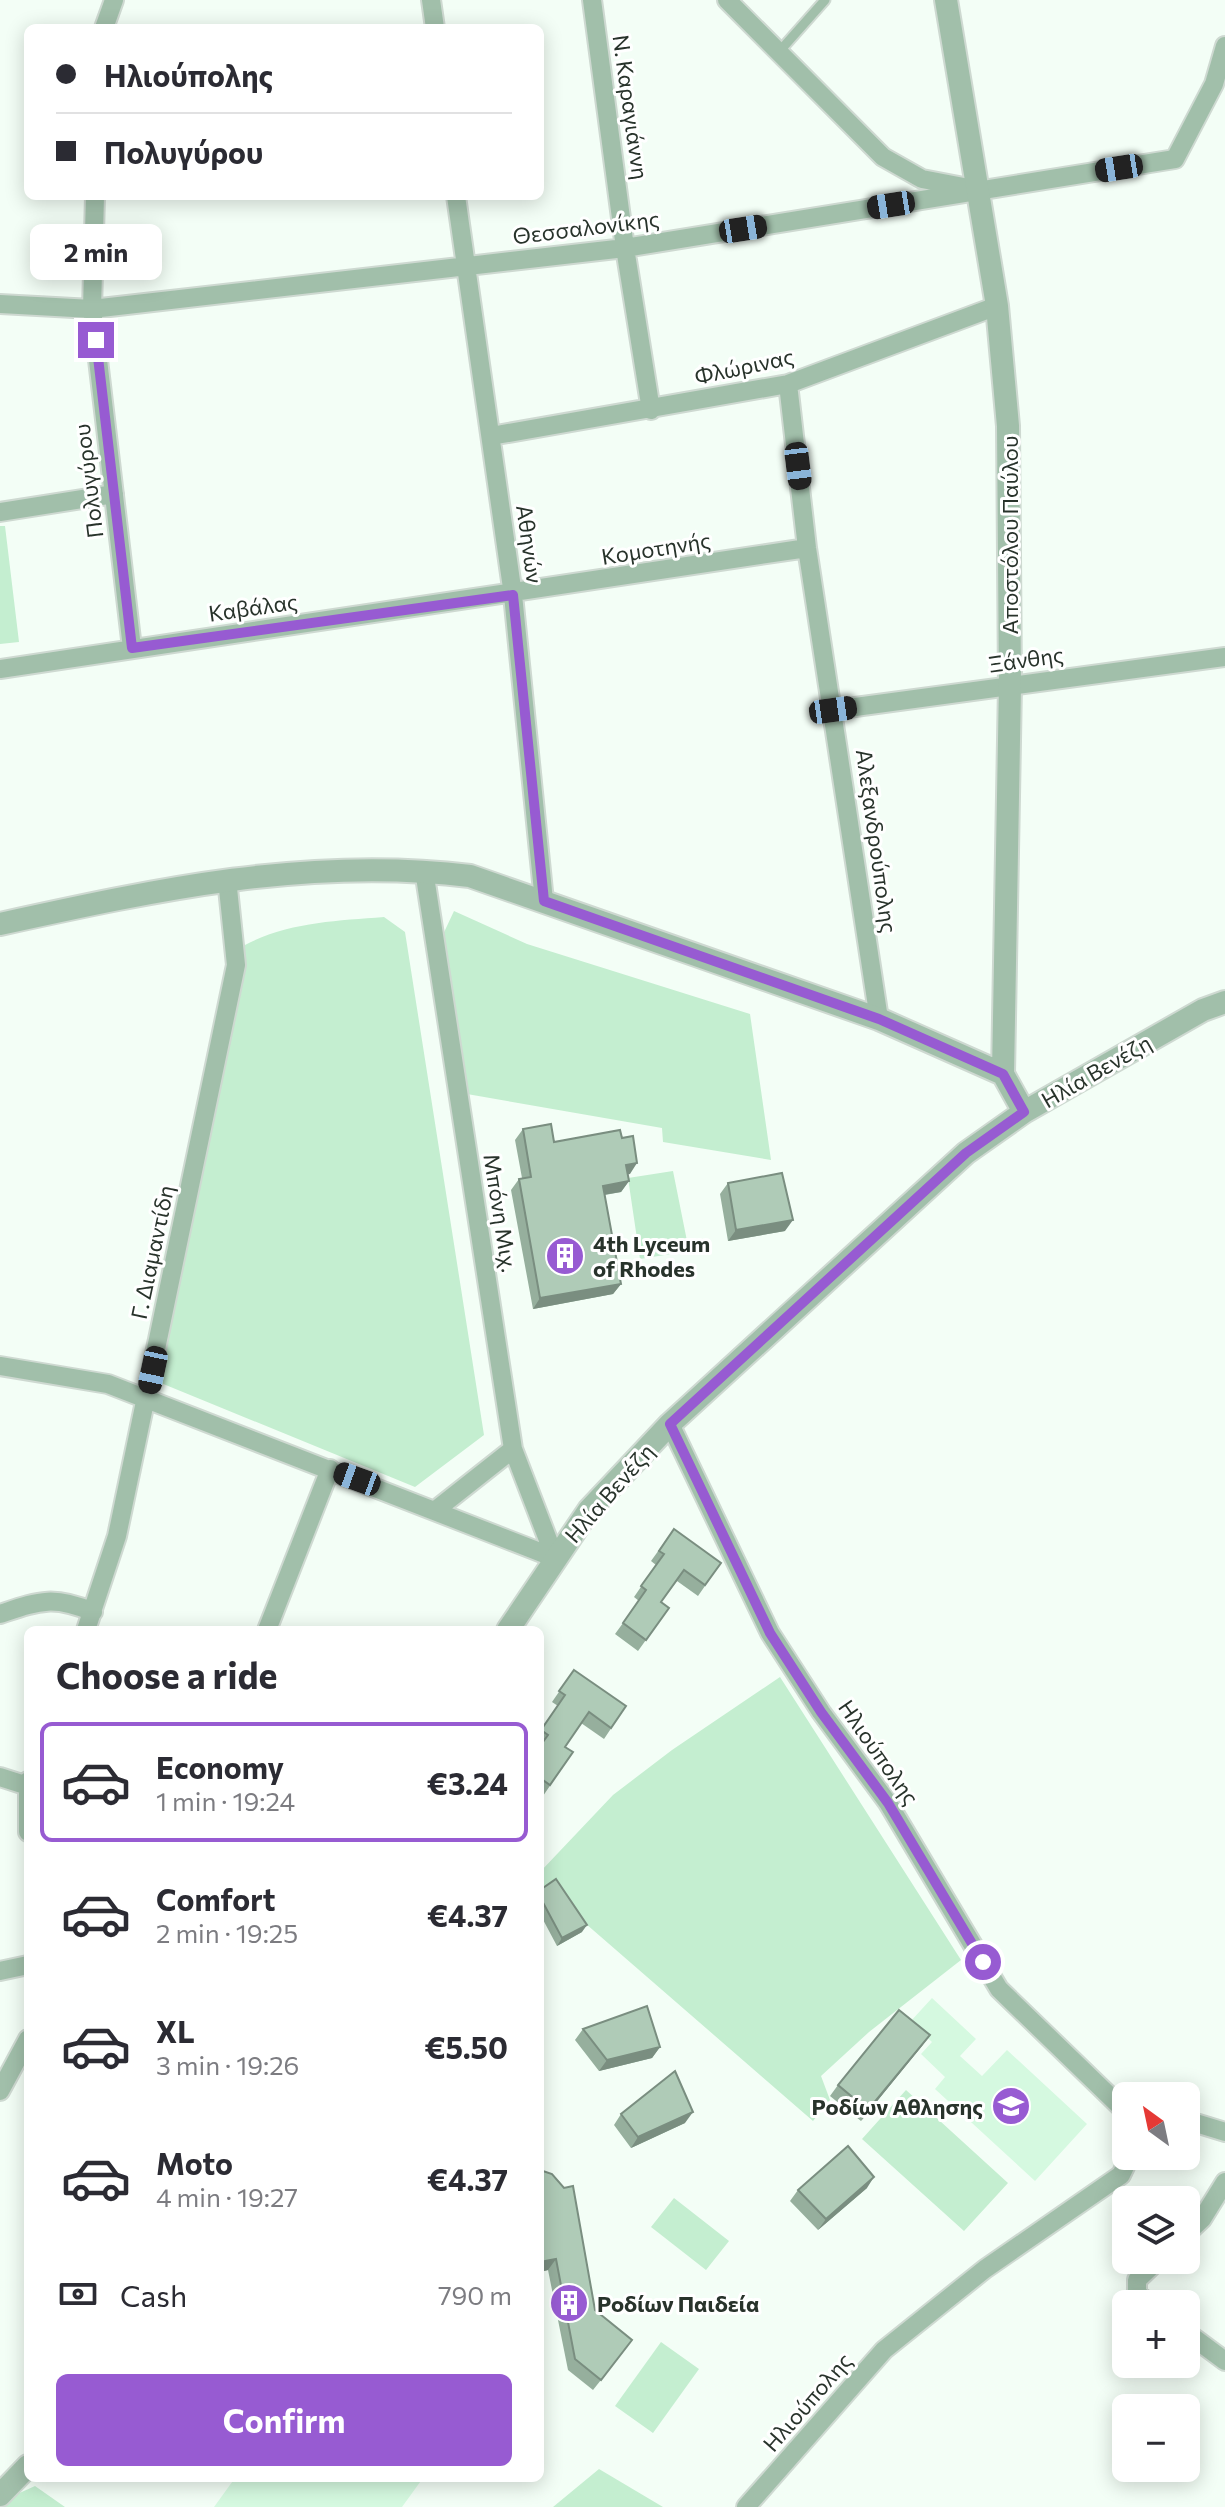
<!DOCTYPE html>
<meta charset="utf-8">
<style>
:root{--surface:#fff;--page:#f2f2f3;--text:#2b2b33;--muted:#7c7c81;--line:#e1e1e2;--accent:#975bd2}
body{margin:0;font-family:Commissioner,sans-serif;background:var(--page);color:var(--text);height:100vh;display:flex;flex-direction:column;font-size:30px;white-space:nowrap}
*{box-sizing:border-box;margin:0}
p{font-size:26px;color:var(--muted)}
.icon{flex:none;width:44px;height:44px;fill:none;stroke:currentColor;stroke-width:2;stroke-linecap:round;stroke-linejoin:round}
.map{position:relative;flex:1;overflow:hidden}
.details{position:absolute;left:24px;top:1626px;width:520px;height:856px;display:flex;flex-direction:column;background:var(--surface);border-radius:12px;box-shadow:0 4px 20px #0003}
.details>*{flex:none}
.banner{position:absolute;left:24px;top:24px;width:520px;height:176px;border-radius:12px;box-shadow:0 4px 20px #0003;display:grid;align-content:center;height:176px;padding:0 32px;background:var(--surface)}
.needle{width:52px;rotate:327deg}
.tools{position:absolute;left:1112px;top:2082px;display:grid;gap:16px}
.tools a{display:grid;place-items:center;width:88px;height:88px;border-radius:12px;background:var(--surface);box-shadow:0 4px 20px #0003;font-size:40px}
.end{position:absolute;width:36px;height:36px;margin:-18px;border:10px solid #975bd2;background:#fff;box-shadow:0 0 0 4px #fff}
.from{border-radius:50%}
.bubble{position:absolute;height:56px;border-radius:12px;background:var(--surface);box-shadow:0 4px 20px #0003;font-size:26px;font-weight:700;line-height:56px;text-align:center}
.car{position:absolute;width:24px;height:48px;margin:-24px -12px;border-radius:10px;box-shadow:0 0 6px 2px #0007;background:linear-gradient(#222 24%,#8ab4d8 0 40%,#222 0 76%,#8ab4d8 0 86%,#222 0)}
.banner b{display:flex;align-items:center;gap:28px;height:76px;font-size:30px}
.banner b+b{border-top:2px solid var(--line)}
.banner i{width:20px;height:20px;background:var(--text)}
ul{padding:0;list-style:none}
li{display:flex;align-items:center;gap:24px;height:120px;margin:0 16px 12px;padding:0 16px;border:4px solid transparent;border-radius:12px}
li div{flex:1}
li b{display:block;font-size:30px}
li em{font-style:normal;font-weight:700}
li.active{border-color:var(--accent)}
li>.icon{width:72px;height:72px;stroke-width:1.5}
h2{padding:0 32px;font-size:36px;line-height:96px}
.pay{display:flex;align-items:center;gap:20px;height:88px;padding:0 32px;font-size:30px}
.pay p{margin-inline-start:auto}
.action{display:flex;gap:16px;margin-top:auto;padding:16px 32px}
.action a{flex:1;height:92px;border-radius:12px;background:var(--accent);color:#fff;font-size:32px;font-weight:700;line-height:92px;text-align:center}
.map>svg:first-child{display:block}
</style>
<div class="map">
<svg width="1225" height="2507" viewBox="0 0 1225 2507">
<rect width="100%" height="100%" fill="#f3fef6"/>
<path fill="#d5f9e0" d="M 932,1998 L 976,2039 L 960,2056 L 982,2076 L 1007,2050 L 1087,2124 L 1035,2181 L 935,2089 L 945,2077 L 921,2054 L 932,2042 L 910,2022 Z
M 235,2478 L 423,2478 L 402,2507 L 214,2507 Z"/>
<path fill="#c4eed0" d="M 0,526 L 5,526 L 19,642 L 0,644 Z
M 454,911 L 527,944 L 750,1014 L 771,1160 L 663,1142 L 662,1128 L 467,1094 L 439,943 Z
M 384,917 L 405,932 L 484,1435 L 415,1487 L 156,1381 L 245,945 C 289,922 335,921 384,917 Z
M 673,1171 L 689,1251 L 640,1259 L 628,1178 Z
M 780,1677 L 961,1960 L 869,2032 L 821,2076 L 830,2100 L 813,2121 L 540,1884 L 540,1872 L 613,1795 L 672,1750 Z
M 906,2090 L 1008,2183 L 964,2231 L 862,2139 Z
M 674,2198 L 729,2241 L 706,2270 L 651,2227 Z
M 661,2342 L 699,2369 L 653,2433 L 615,2406 Z
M 599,2469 L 663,2507 L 553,2507 Z
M 35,2486 L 65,2507 L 4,2507 L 15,2495 Z"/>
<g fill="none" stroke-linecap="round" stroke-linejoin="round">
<g stroke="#ced9d1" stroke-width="13">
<path id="service" d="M 778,53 L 825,0"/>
</g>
<g stroke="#ced9d1" stroke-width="22">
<path id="minor" d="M 431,0 L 435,28
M 592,0 L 625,248 L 651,410
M 727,0 L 883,157 L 922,179 L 969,188
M 104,28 L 114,0
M 95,196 L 92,309 L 132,648
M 456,196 L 513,595 L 544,901
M 0,304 L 92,309 L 625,248 L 1175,159 L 1214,84 L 1225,46
M 788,384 L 807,548 L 879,1019
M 491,436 L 788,384 L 997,306
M 0,512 L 114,494
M 0,669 L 807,548
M 833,710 L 1225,657
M 424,870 L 513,1449 L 555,1558
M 0,1366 L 108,1384 L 555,1558
M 670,1424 L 770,1633 L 821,1712 L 888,1803 L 999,1989 L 1126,2112
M 437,1509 L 513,1449
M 0,1614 C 39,1601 53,1595 93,1612
M 86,1630 L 117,1536 L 236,965 L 227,879
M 267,1630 L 330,1469
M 0,1777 L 28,1786
M 28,1781 L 28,1832
M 0,1971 L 28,1965
M 0,2091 L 28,2039
M 1186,2120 L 1225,2132
M 1186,2234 L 1202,2219 L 1225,2182
M 1147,2304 L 1137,2292 L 1137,2280 L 1158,2260
M 1186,2332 L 1225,2361
M 746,2507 L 884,2350 L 985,2269 L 1121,2175 L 1130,2156"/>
</g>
<g stroke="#ced9d1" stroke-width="26">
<path id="tertiary" d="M 946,0 L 997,306 L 1008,426 L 1010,685 L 1003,1074
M 0,924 C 155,890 310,856 470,876 L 879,1019 L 1003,1074 L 1024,1112
M 508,1630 L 589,1510 L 670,1424 L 966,1153 L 1024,1112 L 1203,1010 L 1225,1002
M 0,2495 L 28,2466"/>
</g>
<use href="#service" stroke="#a1bfaa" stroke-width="9"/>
<use href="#minor" stroke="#a1bfaa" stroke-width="18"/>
<use href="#tertiary" stroke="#a1bfaa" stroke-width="22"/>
</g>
<path fill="#96af9d" d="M 523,1129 L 630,1174 L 628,1174 L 629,1181 L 621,1192 L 605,1195 L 621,1284 L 613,1294 L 533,1309 L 511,1190 L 519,1179 L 522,1178 L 515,1140 Z
M 728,1183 L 785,1231 L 728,1241 L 720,1194 Z
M 674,1529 L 721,1563 L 698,1596 L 677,1581 L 661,1602 L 669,1608 L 638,1651 L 615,1634 L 639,1601 L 634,1597 L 656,1565 L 651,1561 Z
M 574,1670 L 626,1706 L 604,1739 L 581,1723 L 565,1747 L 573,1752 L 543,1796 L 540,1794 L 540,1732 L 558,1706 L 552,1702 Z
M 540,1890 L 582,1932 L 557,1946 L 540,1914 Z
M 583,2029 L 660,2047 L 652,2058 L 599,2071 L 575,2040 Z
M 930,2035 L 861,2121 L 830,2096 L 838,2085 Z
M 621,2114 L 685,2123 L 631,2148 L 614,2125 Z
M 540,2170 L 595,2310 L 624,2351 L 593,2390 L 568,2370 L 548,2270 L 540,2272 Z
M 867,2188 L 818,2230 L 790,2201 L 798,2190 Z"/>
<path fill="#7a8e80" d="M 637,1163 L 630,1174 L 619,1176 L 626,1165 Z
M 629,1181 L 621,1192 L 596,1196 L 603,1186 Z
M 793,1220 L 785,1231 L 728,1241 L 736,1230 Z
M 621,1284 L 613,1294 L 533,1309 L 540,1298 Z
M 587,1925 L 582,1932 L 557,1946 L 562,1938 Z
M 930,2035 L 922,2046 L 861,2121 L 868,2110 Z
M 660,2047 L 652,2058 L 599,2071 L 607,2060 Z
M 693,2112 L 685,2123 L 631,2148 L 638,2137 Z
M 874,2177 L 867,2188 L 818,2230 L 826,2219 Z
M 556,2259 L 548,2270 L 540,2272 L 540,2262 Z"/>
<path fill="#afcbb7" stroke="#7a8e80" stroke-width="2" d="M 551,1124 L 554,1142 L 620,1130 L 622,1138 L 633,1136 L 637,1163 L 626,1165 L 629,1181 L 603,1186 L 621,1284 L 540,1298 L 519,1179 L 531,1177 L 523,1129 Z
M 782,1173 L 793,1220 L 736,1230 L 728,1183 Z
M 674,1529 L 721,1563 L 705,1585 L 684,1570 L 661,1602 L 669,1608 L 646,1640 L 623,1623 L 646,1590 L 641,1586 L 664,1554 L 659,1551 Z
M 574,1670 L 626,1706 L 611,1728 L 589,1712 L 565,1747 L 573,1752 L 550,1785 L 540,1778 L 540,1746 L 548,1735 L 541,1730 L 565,1695 L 559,1691 Z
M 556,1879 L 587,1925 L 562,1938 L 540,1897 L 540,1890 Z
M 647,2006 L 660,2047 L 607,2060 L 583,2029 Z
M 899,2010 L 930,2035 L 868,2110 L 838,2085 Z
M 675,2071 L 693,2112 L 638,2137 L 621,2114 Z
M 848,2146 L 874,2177 L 826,2219 L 798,2190 Z
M 540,2170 L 552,2174 L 564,2188 L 573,2186 L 595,2310 L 632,2340 L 601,2380 L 575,2359 L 556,2259 L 540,2262 Z"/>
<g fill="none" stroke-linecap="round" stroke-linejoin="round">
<path stroke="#975bd2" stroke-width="10" d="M 96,340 L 132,648 L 513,595 L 544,901 L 879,1019 L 1003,1074 L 1024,1112 L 966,1153 L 670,1424 L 770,1633 L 821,1712 L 888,1803 L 983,1962"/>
</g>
<defs>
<g id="building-disc" transform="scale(2)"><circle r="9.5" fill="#975bd2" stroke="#fff"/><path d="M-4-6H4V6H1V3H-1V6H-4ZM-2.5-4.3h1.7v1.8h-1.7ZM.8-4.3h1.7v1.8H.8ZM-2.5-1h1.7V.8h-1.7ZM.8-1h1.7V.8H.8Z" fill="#fff"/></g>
<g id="school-disc" transform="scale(2)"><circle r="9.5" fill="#975bd2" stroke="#fff"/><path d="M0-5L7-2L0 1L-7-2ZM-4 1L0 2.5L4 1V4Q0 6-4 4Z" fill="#fff"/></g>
</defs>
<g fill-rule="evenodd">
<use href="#building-disc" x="565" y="1256"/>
<use href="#school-disc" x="1011" y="2106"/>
<use href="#building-disc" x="569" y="2303"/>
</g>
<g text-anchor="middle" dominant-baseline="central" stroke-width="6" stroke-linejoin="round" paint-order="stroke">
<g font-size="22" fill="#28332b" stroke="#fff">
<text transform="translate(631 107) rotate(82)">Ν. Καραγιάννη</text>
<text transform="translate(586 227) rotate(-7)">Θεσσαλονίκης</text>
<text transform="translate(744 366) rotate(-12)">Φλώρινας</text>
<text transform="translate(88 481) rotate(-97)">Πολυγύρου</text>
<text transform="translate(1009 535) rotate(-90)">Αποστόλου Παύλου</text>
<text transform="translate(530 544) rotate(82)">Αθηνών</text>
<text transform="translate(656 548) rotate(-9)">Κομοτηνής</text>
<text transform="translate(253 607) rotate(-8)">Καβάλας</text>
<text transform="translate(1026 659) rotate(-8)">Ξάνθης</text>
<text transform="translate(877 841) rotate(82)">Αλεξανδρούπολης</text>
<text transform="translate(1096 1071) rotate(-30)">Ηλία Βενέζη</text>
<text transform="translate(501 1213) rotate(81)">Μπόνη Μιχ.</text>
<text transform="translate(152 1252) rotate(-78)">Γ. Διαμαντίδη</text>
<text transform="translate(609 1493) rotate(-49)">Ηλία Βενέζη</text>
<text transform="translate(879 1752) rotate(55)">Ηλιούπολης</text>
<text transform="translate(807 2402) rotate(-49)">Ηλιούπολης</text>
</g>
<g font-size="22" font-weight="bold" fill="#28332b" stroke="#fff" text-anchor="start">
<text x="593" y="1243">4th Lyceum<tspan x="593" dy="25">of Rhodes</tspan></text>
<text x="983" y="2106" text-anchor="end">Ροδίων Αθλησης</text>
<text x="597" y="2303">Ροδίων Παιδεία</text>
</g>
</g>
</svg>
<div class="tools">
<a><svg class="needle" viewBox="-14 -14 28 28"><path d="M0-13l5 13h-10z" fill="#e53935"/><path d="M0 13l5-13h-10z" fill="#7c7c81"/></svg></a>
<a><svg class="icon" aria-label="layers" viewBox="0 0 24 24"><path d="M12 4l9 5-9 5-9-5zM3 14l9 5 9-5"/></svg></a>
<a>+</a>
<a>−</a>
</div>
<i class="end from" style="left:983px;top:1962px"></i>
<i class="end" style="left:96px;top:340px"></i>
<div class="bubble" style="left:30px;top:224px;width:132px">2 min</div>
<i class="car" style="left:1119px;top:168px;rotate:261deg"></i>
<i class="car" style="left:891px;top:205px;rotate:261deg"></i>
<i class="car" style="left:743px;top:229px;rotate:81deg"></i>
<i class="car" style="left:798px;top:466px;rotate:173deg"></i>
<i class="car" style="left:833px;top:710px;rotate:82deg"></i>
<i class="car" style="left:153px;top:1370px;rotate:192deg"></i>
<i class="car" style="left:357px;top:1479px;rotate:290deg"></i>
<div class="banner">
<b><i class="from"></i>Ηλιούπολης</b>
<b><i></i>Πολυγύρου</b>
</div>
<section class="details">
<h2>Choose a ride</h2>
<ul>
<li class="active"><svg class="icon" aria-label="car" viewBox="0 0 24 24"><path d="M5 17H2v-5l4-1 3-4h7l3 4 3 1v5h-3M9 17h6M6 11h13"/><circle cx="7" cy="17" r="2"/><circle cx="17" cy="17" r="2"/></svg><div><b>Economy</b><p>1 min · 19:24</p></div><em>€3.24</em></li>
<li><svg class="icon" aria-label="car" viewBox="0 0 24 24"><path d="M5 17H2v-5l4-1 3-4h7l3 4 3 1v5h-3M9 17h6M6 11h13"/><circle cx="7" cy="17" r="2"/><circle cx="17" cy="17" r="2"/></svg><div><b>Comfort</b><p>2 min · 19:25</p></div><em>€4.37</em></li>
<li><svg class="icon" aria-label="car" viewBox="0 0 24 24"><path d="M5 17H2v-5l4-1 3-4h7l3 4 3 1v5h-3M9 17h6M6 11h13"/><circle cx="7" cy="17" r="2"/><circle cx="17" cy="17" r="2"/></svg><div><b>XL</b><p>3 min · 19:26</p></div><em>€5.50</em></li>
<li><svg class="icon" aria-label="car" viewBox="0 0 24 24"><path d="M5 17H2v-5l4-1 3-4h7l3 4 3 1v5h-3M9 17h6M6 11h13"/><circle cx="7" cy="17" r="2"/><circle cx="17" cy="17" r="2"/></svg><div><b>Moto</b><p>4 min · 19:27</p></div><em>€4.37</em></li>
</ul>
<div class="pay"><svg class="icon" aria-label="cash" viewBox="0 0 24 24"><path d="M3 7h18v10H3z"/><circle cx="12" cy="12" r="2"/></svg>Cash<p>790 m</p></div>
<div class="action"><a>Confirm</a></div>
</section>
</div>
